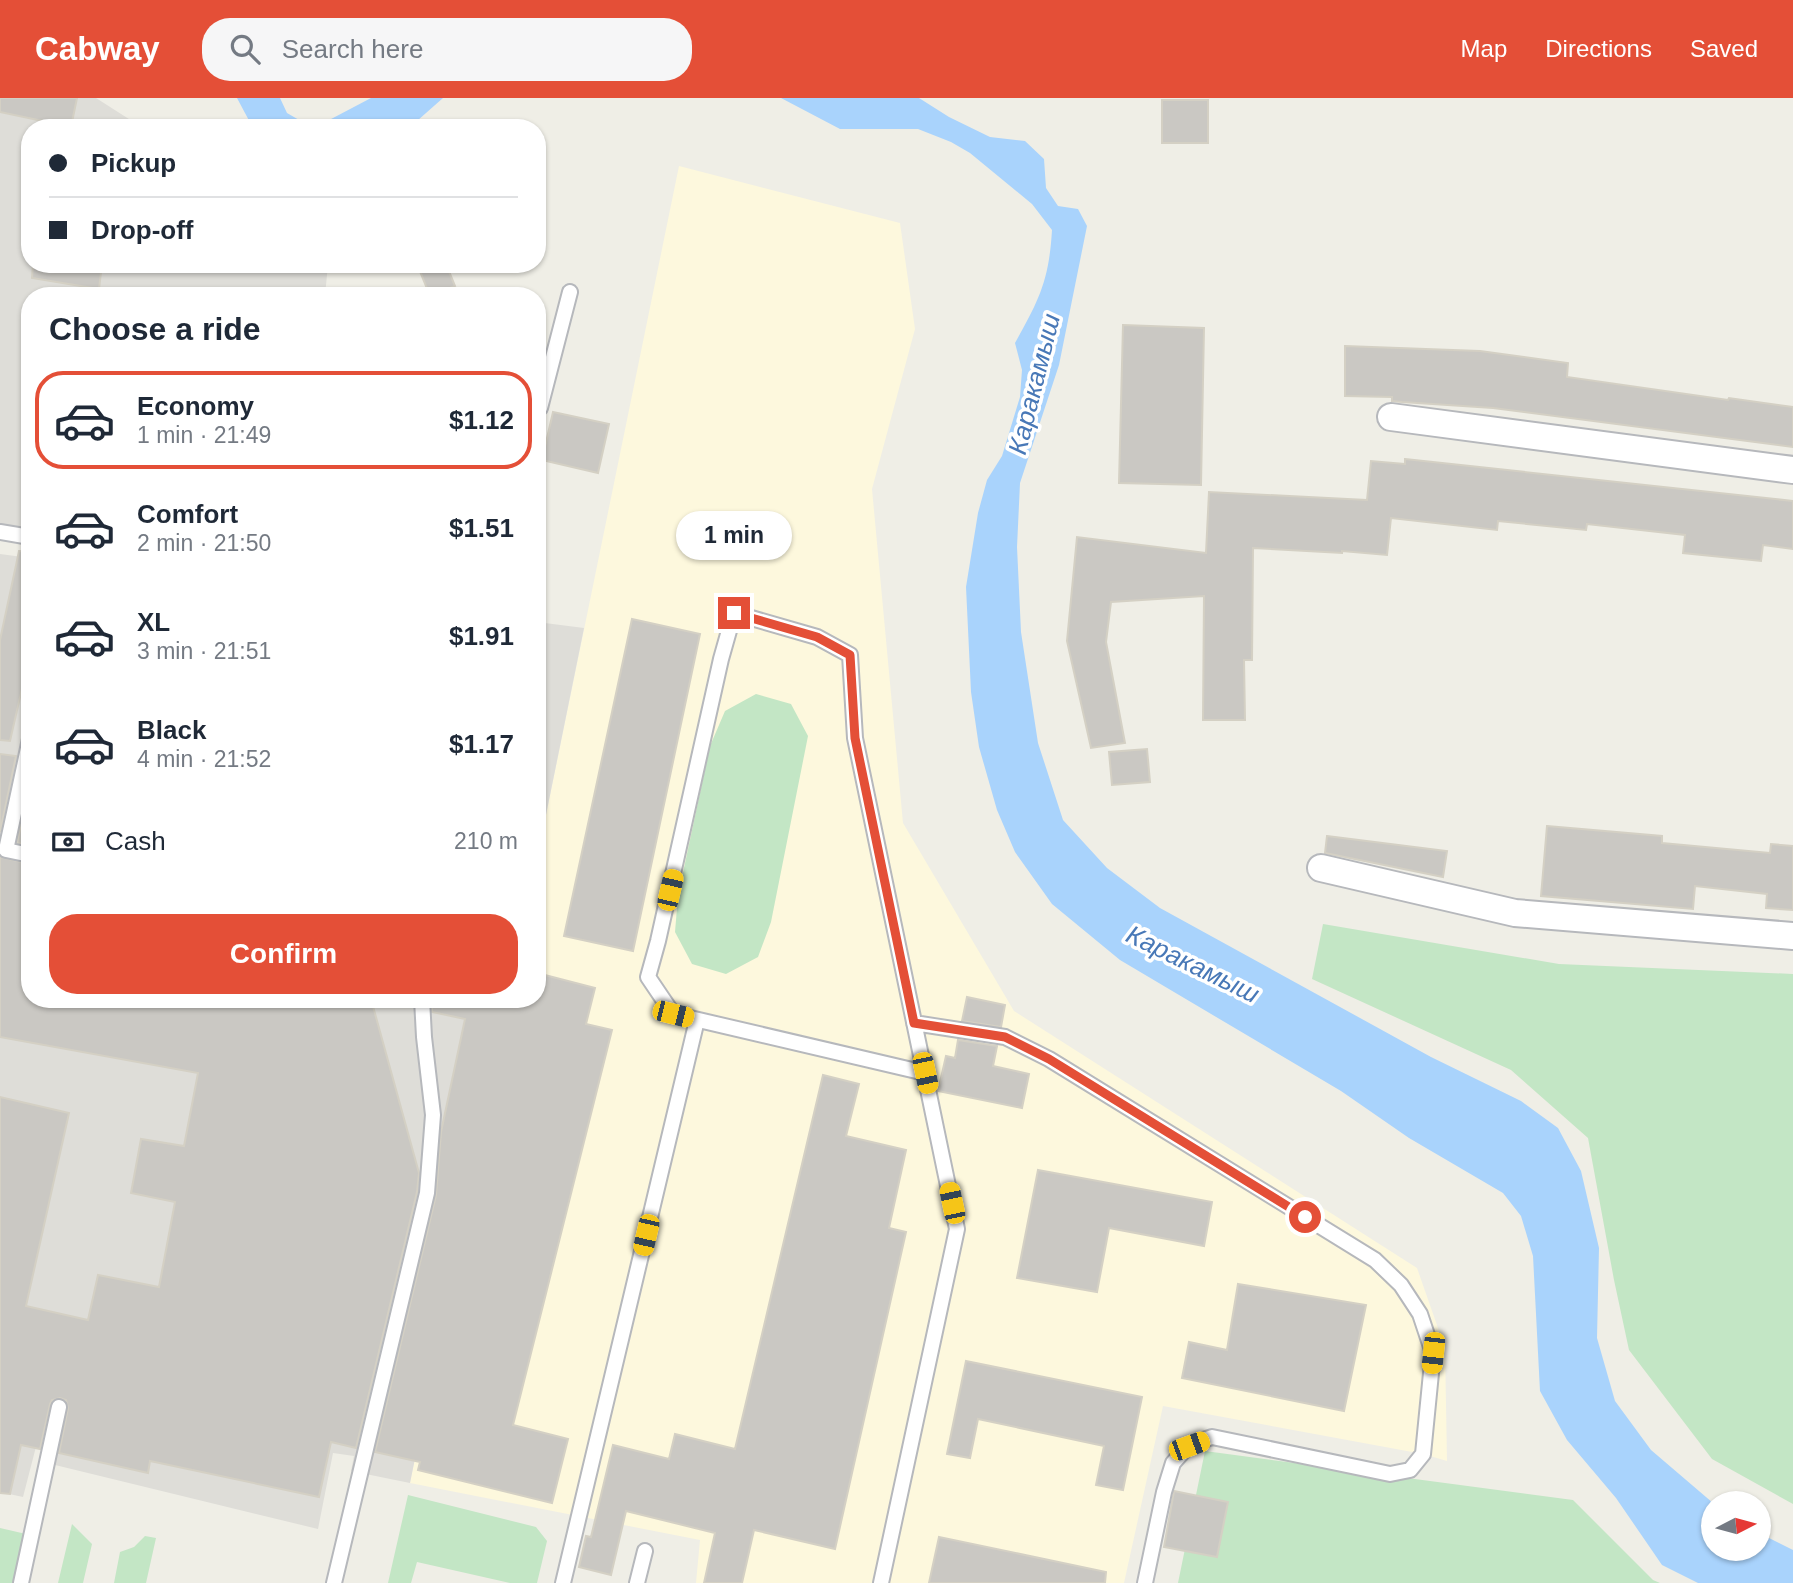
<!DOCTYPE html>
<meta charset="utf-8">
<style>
:root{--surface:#fff;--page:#f6f6f7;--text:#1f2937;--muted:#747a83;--line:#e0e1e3;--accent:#e44f37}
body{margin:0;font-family:Arial,sans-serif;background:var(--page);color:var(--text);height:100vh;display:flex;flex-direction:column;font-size:26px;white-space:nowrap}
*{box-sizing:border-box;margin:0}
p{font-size:23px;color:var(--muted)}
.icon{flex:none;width:38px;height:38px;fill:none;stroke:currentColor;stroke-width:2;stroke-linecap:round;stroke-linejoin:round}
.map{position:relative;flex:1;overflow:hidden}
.sheet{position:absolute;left:21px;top:189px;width:525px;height:721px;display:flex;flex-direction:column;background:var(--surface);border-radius:28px;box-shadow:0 2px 5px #0004}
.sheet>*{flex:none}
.top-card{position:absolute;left:21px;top:21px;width:525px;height:154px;border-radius:28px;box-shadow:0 2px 5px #0004;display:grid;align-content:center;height:154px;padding:0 28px;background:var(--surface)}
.needle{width:46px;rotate:84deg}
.buttons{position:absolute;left:1701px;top:1393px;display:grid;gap:14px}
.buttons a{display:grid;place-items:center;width:70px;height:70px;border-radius:50%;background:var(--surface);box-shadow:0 2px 5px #0004;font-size:35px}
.end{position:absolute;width:32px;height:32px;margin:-16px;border:9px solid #e44f37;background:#fff;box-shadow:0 0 0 4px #fff}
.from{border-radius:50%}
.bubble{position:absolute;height:49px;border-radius:24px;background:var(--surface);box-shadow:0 2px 5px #0004;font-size:23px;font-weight:700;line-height:49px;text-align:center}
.car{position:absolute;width:21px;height:42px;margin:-21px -10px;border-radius:9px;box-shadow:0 0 5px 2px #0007;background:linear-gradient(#f5c518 24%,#345 0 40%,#f5c518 0 76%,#345 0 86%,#f5c518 0)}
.top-card b{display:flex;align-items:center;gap:24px;height:66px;font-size:26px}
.top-card b+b{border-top:2px solid var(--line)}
.top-card i{width:18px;height:18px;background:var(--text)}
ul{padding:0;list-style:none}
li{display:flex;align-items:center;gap:21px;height:98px;margin:0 14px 10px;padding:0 14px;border:4px solid transparent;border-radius:28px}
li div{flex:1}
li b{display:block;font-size:26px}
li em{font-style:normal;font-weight:700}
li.active{border-color:var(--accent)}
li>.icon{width:63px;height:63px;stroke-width:1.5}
h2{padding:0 28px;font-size:32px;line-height:84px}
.pay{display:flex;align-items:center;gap:18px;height:77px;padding:0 28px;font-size:26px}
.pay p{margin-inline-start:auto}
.cta{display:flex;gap:14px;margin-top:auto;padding:14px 28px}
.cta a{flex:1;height:80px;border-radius:28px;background:var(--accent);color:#fff;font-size:28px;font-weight:700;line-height:80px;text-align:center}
header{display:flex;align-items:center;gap:42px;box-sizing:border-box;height:98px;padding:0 35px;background:var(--accent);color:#fff}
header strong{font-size:33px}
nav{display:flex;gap:38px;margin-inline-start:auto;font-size:24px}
.search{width:490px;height:63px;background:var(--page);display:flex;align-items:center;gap:18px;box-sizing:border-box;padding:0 24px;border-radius:28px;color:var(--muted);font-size:26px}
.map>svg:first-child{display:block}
</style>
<header>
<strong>Cabway</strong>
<div class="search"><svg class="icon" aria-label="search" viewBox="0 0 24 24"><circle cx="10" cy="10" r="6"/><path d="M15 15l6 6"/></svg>Search here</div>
<nav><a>Map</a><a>Directions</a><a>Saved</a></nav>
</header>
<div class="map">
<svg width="1793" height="1485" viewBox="0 0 1793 1485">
<rect width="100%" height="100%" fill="#efeee6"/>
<path fill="#fdf8dd" d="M 679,68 L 900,125 L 915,231 L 872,391 L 903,725 L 1014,913 L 1417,1170 L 1445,1250 L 1447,1363 L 1423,1356 L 1163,1308 L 1124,1485 L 696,1485 L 700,1442 L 410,1385 L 509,901 L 537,901 L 537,761 Z"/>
<path fill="#deddd8" d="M 0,0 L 96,0 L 143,30 L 30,30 L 30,166 L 328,166 L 325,198 L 30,198 L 30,433 L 0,429 Z
M 0,456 L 30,460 L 30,901 L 509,901 L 410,1385 L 351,1373 L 354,1358 L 333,1355 L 318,1431 L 51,1366 L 70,1287 L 53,1283 L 23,1399 L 0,1394 Z
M 537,524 L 584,530 L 537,761 Z"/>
<path fill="#c3e6c5" d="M 756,596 L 791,606 L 808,638 L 771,824 L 758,859 L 726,876 L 692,866 L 675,834 L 678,798 L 710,648 L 725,613 Z
M 1323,826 L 1559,866 L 1793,876 L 1793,1406 L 1712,1361 L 1629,1252 L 1614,1182 L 1588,1040 L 1511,972 L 1312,881 Z
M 1205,1353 L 1573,1402 L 1653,1482 L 1660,1485 L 1178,1485 Z
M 408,1397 L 536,1429 L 547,1443 L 537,1485 L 510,1485 L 417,1464 L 411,1485 L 388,1485 Z
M 72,1426 L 92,1446 L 83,1485 L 58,1485 Z
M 0,1430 L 26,1436 L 15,1485 L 0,1485 Z
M 145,1438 L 156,1440 L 146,1485 L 114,1485 L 120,1454 L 134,1449 Z"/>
<path fill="#a9d3fc" d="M 237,0 L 280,0 L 287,15 L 313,30 L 253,30 Z
M 371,0 L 443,0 L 409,30 L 314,30 Z
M 781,0 L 919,0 L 949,19 L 990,39 L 1025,43 L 1044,61 L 1046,90 L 1058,108 L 1078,111 L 1087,128 L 1059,267 L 1020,385 L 1017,449 L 1021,534 L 1038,645 L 1063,722 L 1107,770 L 1160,810 L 1431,959 L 1521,1003 L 1558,1030 L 1581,1073 L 1599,1150 L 1597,1240 L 1615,1303 L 1651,1352 L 1713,1405 L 1713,1451 L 1759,1451 L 1759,1435 L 1793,1452 L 1793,1485 L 1698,1485 L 1662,1467 L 1616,1400 L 1567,1342 L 1540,1293 L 1533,1158 L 1521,1118 L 1503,1095 L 1409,1040 L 1341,993 L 1120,862 L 1052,806 L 1015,754 L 997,712 L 979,649 L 971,594 L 966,489 L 978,415 L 987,382 L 1002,358 L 1020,299 L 1022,272 L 1015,245 C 1039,202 1049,183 1052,132 L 1032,106 L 970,55 L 951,44 L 918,31 L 840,31 Z"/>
<path fill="#cac8c3" stroke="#d4d0c4" stroke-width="2" d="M 0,0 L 77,0 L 71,29 L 0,14 Z
M 1162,2 L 1208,2 L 1208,45 L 1162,45 Z
M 33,166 L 102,166 L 99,191 L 32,180 Z
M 417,166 L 446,166 L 455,188 L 430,198 Z
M 1123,227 L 1204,230 L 1201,387 L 1119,385 Z
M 1345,248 L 1480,253 L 1568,265 L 1567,279 L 1728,302 L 1729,300 L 1793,309 L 1793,349 L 1493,310 L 1402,304 L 1392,303 L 1392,299 L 1345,298 Z
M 553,314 L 609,326 L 598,375 L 542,362 Z
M 1405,361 L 1793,403 L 1793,451 L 1763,447 L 1761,463 L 1683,455 L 1685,437 L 1587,426 L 1586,432 L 1498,423 L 1497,432 L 1391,420 L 1387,457 L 1342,453 L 1342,455 L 1253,450 L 1252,562 L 1244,562 L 1245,622 L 1203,622 L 1204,498 L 1111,504 L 1106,544 L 1125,645 L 1091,650 L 1067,543 L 1077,439 L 1206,455 L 1209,394 L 1367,402 L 1371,363 L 1405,366 Z
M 19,453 L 30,454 L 30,556 L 10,643 L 0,642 L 0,542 Z
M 632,521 L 700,536 L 633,853 L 564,838 Z
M 1147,651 L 1150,684 L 1112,687 L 1109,654 Z
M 0,656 L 16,658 L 0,734 Z
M 30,688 L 30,747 L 17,745 Z
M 1547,728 L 1662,738 L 1662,745 L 1770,755 L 1771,746 L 1793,748 L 1793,812 L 1766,810 L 1767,796 L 1695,788 L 1693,811 L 1541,798 Z
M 1327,738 L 1447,753 L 1443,779 L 1325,755 Z
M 0,759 L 30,766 L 30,901 L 371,901 L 419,1075 L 417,1094 L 356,1350 L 331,1344 L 319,1399 L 150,1363 L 148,1375 L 59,1355 L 68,1310 L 66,1302 L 60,1300 L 52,1302 L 50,1306 L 40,1351 L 21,1347 L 10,1396 L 0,1395 L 0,999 L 69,1015 L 26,1208 L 88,1222 L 98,1177 L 159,1189 L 175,1104 L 131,1095 L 141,1041 L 184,1048 L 198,975 L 0,939 Z
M 541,876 L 595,890 L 586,926 L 612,932 L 513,1327 L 568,1341 L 552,1405 L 418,1372 L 420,1364 L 375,1354 L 436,1097 L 441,1034 L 465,921 L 432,914 L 432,901 L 537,901 Z
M 967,899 L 1005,907 L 1001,929 L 962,923 Z
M 958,942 L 997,948 L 993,968 L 1029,976 L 1022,1010 L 938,993 L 946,958 L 955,960 Z
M 823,977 L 859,986 L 846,1038 L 906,1052 L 889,1130 L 906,1134 L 835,1451 L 754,1432 L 742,1485 L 704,1485 L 715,1435 L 626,1413 L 611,1477 L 579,1469 L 586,1438 L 591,1439 L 613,1347 L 669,1361 L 675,1336 L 735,1351 Z
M 1038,1072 L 1212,1104 L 1204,1148 L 1109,1130 L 1097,1194 L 1017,1180 Z
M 1238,1186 L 1366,1207 L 1344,1313 L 1182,1280 L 1189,1244 L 1227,1252 Z
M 966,1263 L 1142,1299 L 1123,1392 L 1096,1387 L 1104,1348 L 978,1321 L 970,1360 L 947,1356 Z
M 1174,1393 L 1228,1404 L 1217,1459 L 1164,1449 Z
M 939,1439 L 1106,1474 L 1105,1485 L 929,1485 Z"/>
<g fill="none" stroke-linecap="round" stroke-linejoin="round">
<g stroke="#b6b8bc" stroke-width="18">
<path id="lane" d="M 537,312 L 540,310 L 570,194
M 0,434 L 30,439
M 30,641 L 6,752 L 30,757
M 914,925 L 1005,939 L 1049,961 L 1375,1162 L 1401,1187 L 1420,1216 L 1433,1255 L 1423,1356 L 1410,1372 L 1390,1376 L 1212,1339 L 1189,1347 L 1173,1365 L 1164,1394 L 1145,1485
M 21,1485 L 59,1309
M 334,1485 L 427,1095 L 433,1017 L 424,939 L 422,901
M 563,1485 L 697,922
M 637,1485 L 645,1453
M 881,1485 L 957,1131 L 855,640 L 850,557 L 817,539 L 734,515 L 721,561 L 658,843 L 648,879 L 673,916 L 925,975"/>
</g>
<g stroke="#b6b8bc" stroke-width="30">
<path id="street" d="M 1391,319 L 1793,372
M 1321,770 L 1515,815 L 1793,838"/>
</g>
<use href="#lane" stroke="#fff" stroke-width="14"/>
<use href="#street" stroke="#fff" stroke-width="26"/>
</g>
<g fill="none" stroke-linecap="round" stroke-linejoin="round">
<path stroke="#e44f37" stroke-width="9" d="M 734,515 L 817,539 L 850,557 L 855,640 L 914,925 L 1005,939 L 1049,961 L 1305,1119"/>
</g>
<g text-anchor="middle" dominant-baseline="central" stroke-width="7" stroke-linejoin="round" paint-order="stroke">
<g font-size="26" font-style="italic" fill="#4878b7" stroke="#fff">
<text transform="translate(1034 286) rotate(-76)">Каракамыш</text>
<text transform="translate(1193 866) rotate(26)">Каракамыш</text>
</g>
</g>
</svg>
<div class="buttons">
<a><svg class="needle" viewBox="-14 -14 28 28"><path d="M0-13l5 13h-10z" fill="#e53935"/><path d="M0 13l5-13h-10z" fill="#747a83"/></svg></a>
</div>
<i class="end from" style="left:1305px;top:1119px"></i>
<i class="end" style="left:734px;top:515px"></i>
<div class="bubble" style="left:676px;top:413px;width:116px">1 min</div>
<i class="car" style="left:670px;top:792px;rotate:13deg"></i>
<i class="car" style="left:673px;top:916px;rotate:104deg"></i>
<i class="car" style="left:925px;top:975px;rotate:168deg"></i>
<i class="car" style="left:952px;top:1105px;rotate:348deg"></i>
<i class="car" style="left:646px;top:1137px;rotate:193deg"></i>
<i class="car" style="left:1433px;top:1255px;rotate:186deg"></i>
<i class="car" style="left:1189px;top:1348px;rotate:70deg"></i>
<div class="top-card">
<b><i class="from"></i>Pickup</b>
<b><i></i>Drop-off</b>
</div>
<section class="sheet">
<h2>Choose a ride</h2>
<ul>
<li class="active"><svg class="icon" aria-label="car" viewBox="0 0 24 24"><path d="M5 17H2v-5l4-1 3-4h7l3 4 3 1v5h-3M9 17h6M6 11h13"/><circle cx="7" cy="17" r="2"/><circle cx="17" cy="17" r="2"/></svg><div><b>Economy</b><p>1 min · 21:49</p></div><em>$1.12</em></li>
<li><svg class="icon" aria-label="car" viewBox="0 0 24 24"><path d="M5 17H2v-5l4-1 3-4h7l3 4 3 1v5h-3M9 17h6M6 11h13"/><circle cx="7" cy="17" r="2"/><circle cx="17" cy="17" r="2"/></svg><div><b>Comfort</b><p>2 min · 21:50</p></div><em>$1.51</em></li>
<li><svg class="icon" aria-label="car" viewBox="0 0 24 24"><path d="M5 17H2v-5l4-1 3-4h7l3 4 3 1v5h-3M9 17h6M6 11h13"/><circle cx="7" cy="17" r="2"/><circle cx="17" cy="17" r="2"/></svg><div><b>XL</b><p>3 min · 21:51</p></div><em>$1.91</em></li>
<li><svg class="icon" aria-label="car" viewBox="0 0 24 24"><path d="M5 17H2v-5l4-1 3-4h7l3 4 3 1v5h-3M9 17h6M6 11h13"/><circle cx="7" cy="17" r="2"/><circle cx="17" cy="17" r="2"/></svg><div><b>Black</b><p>4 min · 21:52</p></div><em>$1.17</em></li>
</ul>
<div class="pay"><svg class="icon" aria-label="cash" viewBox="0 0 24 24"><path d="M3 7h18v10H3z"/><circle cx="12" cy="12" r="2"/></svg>Cash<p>210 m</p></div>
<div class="cta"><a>Confirm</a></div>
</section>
</div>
